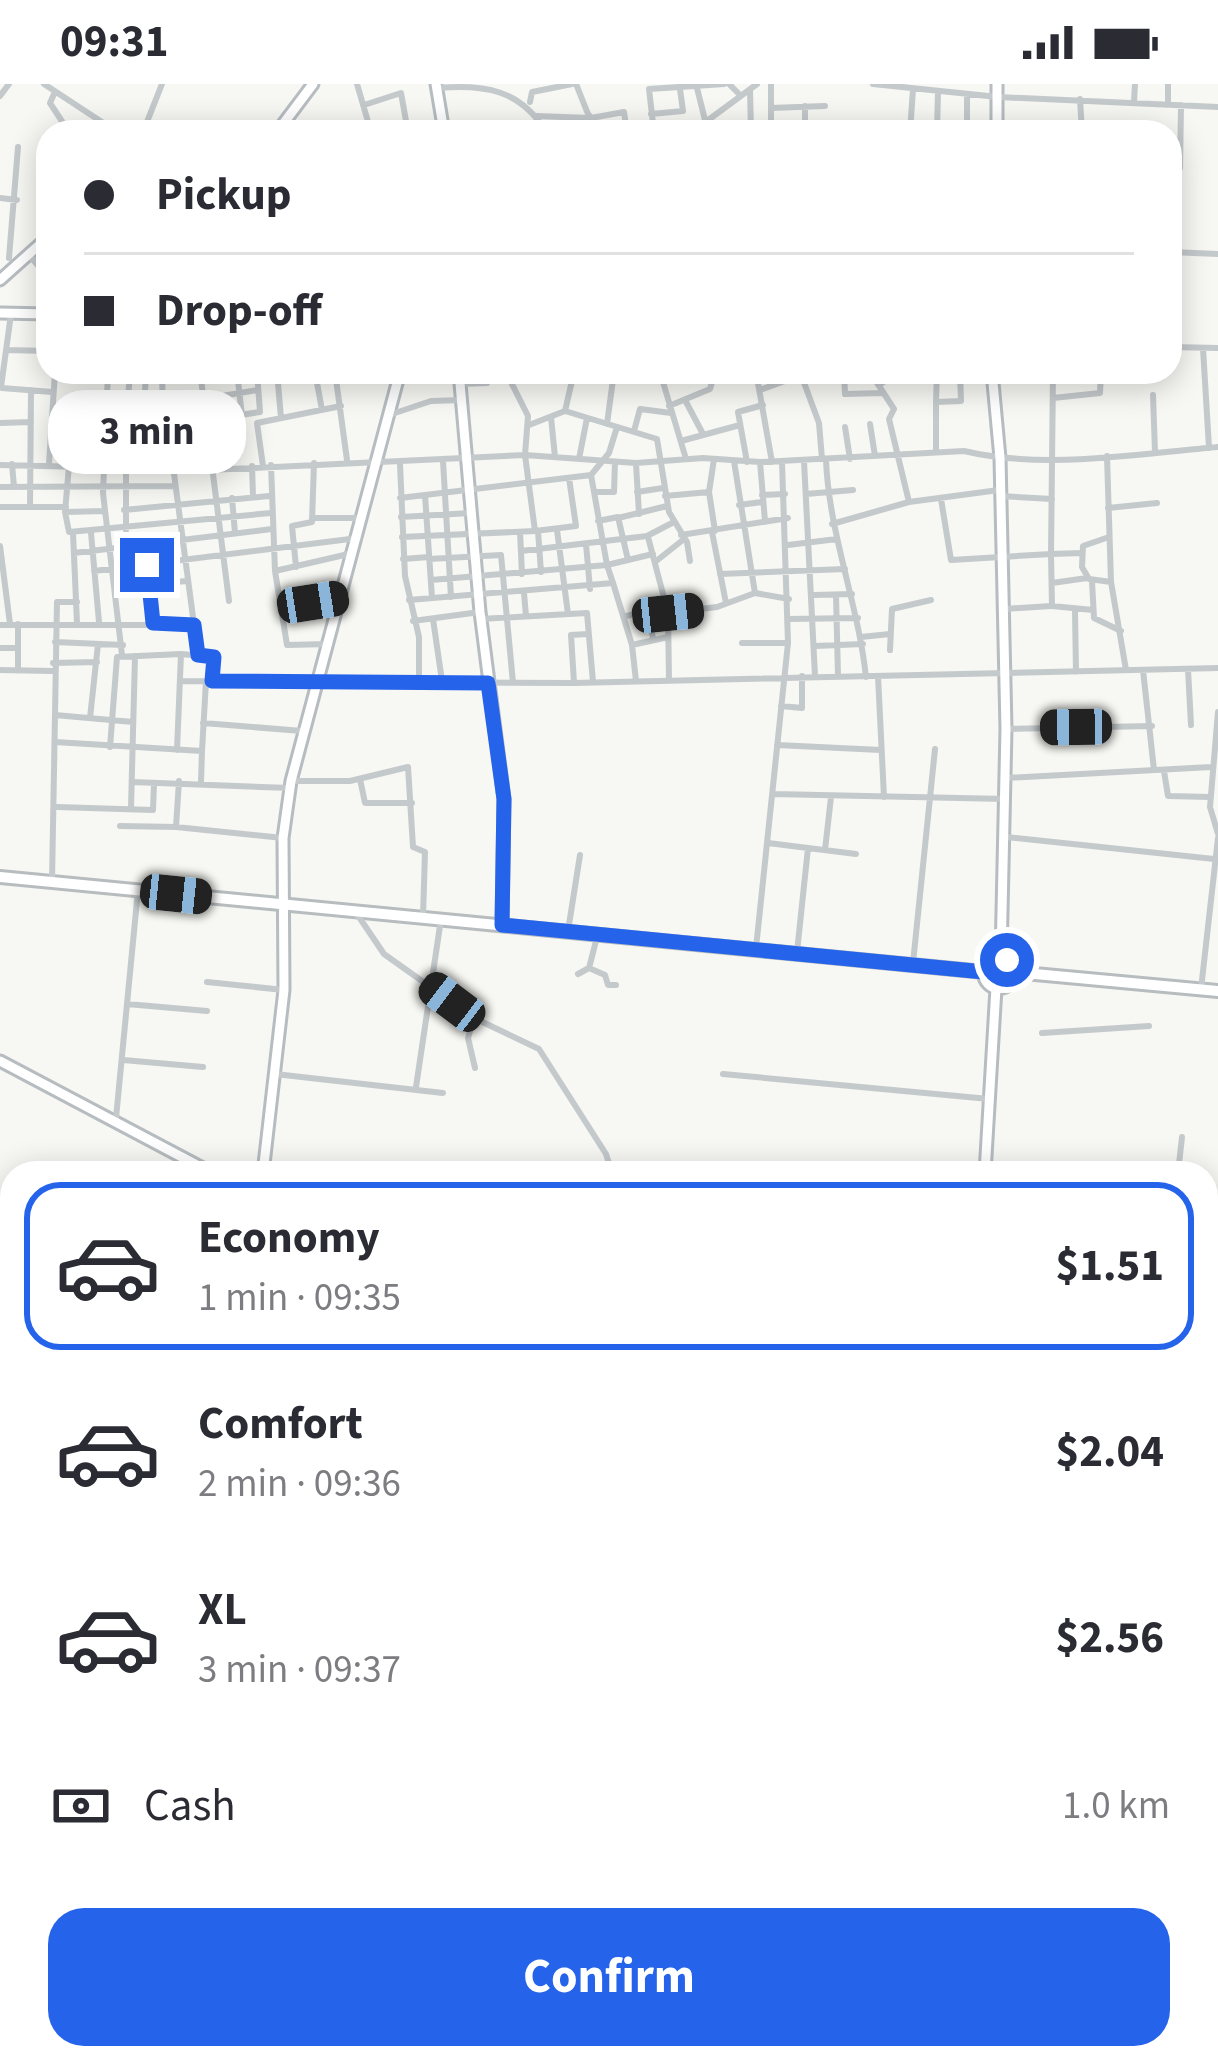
<!DOCTYPE html>
<meta charset="utf-8">
<style>
:root{--surface:#fff;--page:#f2f2f3;--text:#2b2b33;--muted:#7c7c81;--line:#e1e1e2;--accent:#2563eb}
body{margin:0;font-family:"Source Sans 3",sans-serif;background:var(--page);color:var(--text);height:100vh;display:flex;flex-direction:column;font-size:45px;white-space:nowrap}
*{box-sizing:border-box;margin:0}
p{font-size:39px;color:var(--muted)}
.icon{flex:none;width:66px;height:66px;fill:none;stroke:currentColor;stroke-width:2;stroke-linecap:round;stroke-linejoin:round}
.map{position:relative;flex:1;overflow:hidden}
.sheet{position:absolute;left:0px;top:1077px;width:1218px;height:909px;display:flex;flex-direction:column;background:var(--surface);border-radius:36px 36px 0 0;box-shadow:0 6px 30px #0003}
.sheet>*{flex:none}
.hud{position:absolute;left:36px;top:36px;width:1146px;height:264px;border-radius:36px;box-shadow:0 6px 30px #0003;display:grid;align-content:center;height:264px;padding:0 48px;background:var(--surface)}
.end{position:absolute;width:54px;height:54px;margin:-27px;border:15px solid #2563eb;background:#fff;box-shadow:0 0 0 6px #fff}
.from{border-radius:50%}
.bubble{position:absolute;height:84px;border-radius:36px;background:var(--surface);box-shadow:0 6px 30px #0003;font-size:39px;font-weight:700;line-height:84px;text-align:center}
.car{position:absolute;width:36px;height:72px;margin:-36px -18px;border-radius:15px;box-shadow:0 0 9px 3px #0007;background:linear-gradient(#222 24%,#8ab4d8 0 40%,#222 0 76%,#8ab4d8 0 86%,#222 0)}
.hud b{display:flex;align-items:center;gap:42px;height:114px;font-size:45px}
.hud b+b{border-top:3px solid var(--line)}
.hud i{width:30px;height:30px;background:var(--text)}
ul{padding:21px 0 0;list-style:none}
li{display:flex;align-items:center;gap:36px;height:168px;margin:0 24px 18px;padding:0 24px;border:6px solid transparent;border-radius:36px}
li div{flex:1}
li b{display:block;font-size:45px}
li em{font-style:normal;font-weight:700}
li.selected{border-color:var(--accent)}
li>.icon{width:108px;height:108px;stroke-width:1.5}
.pay{display:flex;align-items:center;gap:30px;height:132px;padding:0 48px;font-size:45px}
.pay p{margin-inline-start:auto}
.cta{display:flex;gap:24px;margin-top:auto;padding:24px 48px}
.cta a{flex:1;height:138px;border-radius:36px;background:var(--accent);color:#fff;font-size:48px;font-weight:700;line-height:138px;text-align:center}
.status{display:flex;justify-content:space-between;align-items:center;height:84px;padding:0 60px;background:var(--surface);direction:ltr}
.status svg{height:33px;fill:currentColor}
.map>svg:first-child{display:block}
</style>
<div class="status"><b>09:31</b><svg viewBox="0 0 49 12"><path d="M0 12V9h3v3zM5 12V6h3v6zM10 12V3h3v9zM15 12V0h3v12zM26 1h20v11H26zM47 4h2v5h-2z"/></svg></div>
<div class="map">
<svg width="1218" height="1984" viewBox="0 0 1218 1984">
<rect width="100%" height="100%" fill="#f7f7f3"/>
<path fill="#bdcace" d="M 0,1539 L 12,1540 L 12,1974 L 590,1974 L 594,1984 L 0,1984 Z"/>
<g fill="none" stroke-linecap="round" stroke-linejoin="round">
<g stroke="#b6bcc0" stroke-width="15">
<path id="secondary" d="M 436,0 L 444,48
M 997,0 L 997,48
M 277,48 L 313,0
M 0,196 L 48,153
M 0,229 L 48,230
M 459,288 L 480,528 L 504,715 L 502,841
M 992,288 L 1000,374 L 1006,645 L 1001,874
M 0,977 L 212,1089
M 263,1089 L 284,906 L 283,754 L 291,697 L 400,288
M 985,1089 L 996,904
M 1206,1286 L 1218,1288"/>
</g>
<g stroke="#b7bcbf" stroke-width="16">
<path id="primary" d="M 0,793 L 984,888
M984 889a15 15 0 1 1 30 0a15 15 0 1 1-30 0Z
M 1014,888 L 1218,907"/>
</g>
<path stroke="#c4c9cc" stroke-width="6" d="M 44,0 L 117,48
M 357,0 L 371,48
M 576,0 L 588,30 L 604,48
M 729,0 L 741,12
M 873,0 L 998,13 L 1218,23
M 438,4 C 485,0 521,6 546,48
M 697,4 L 705,36
M 750,6 L 751,48
M 54,10 L 50,19 L 69,48
M 967,11 L 967,46 L 997,47
M 0,12 L 9,0
M 1080,15 L 1082,48
M 530,18 L 532,8 L 572,0
M 1134,18 L 1135,0
M 1168,20 L 1168,0
M 364,21 L 401,9 L 408,48
M 805,22 L 805,48
M 771,24 L 825,22
M 651,30 L 683,27 L 680,5
M 536,32 L 591,34 L 624,28 L 627,48
M 143,48 L 162,0
M 654,48 L 649,5 L 724,0
M 692,48 L 757,0
M 771,48 L 771,0
M 910,48 L 913,5
M 937,48 L 938,7
M 1180,84 L 1181,21
M 0,114 L 17,116
M 1170,168 L 1218,170
M 29,171 L 47,192 L 45,230
M 9,174 L 18,63
M 1170,263 L 1218,264
M 1203,264 L 1209,364
M 7,266 L 48,267
M 58,288 L 145,288
M 108,288 L 103,409 L 122,571
M 176,288 L 184,296 L 221,288
M 237,288 L 242,332
M 277,288 L 281,334
M 315,288 L 322,326
M 335,288 L 347,376
M 580,288 L 604,288
M 660,288 L 686,375
M 756,288 L 772,378
M 800,288 L 819,339 L 822,375
M 844,288 L 845,310 L 882,309
M 870,288 L 894,325 L 889,335 L 909,418
M 201,295 L 229,517
M 937,296 L 960,295
M 460,300 L 487,299 L 487,288
M 879,301 L 899,288
M 1,303 L 11,230
M 2,304 L 52,308
M 760,306 L 801,291
M 108,311 L 75,313 L 65,428 L 69,448 L 271,429
M 1153,311 L 1155,368
M 1053,314 L 1100,309 L 1101,288
M 204,315 L 258,306
M 685,316 L 703,350
M 936,318 L 937,288
M 669,322 L 710,305 L 715,288
M 565,327 L 574,288
M 144,329 L 163,329 L 162,289
M 389,331 L 431,317 L 461,316
M 126,332 L 130,292
M 92,333 L 126,334 L 126,446
M 551,333 L 555,373
M 206,336 L 260,328 L 257,288
M 0,339 L 31,338
M 257,339 L 341,322
M 257,339 L 263,382
M 607,340 L 614,288
M 870,340 L 875,372
M 529,341 L 565,327 L 657,355 L 669,428 L 687,458 L 690,477
M 845,343 L 850,375
M 143,347 L 146,288
M 634,347 L 640,325 L 671,329
M 126,348 L 164,346 L 165,381
M 681,357 L 740,341
M 936,367 L 936,318 L 961,317 L 960,288
M 1107,372 L 1111,498 L 1126,586
M 579,375 L 587,334
M 714,375 L 709,408 L 715,447
M 826,376 C 829,450 858,519 866,593
M 443,377 L 451,513
M 734,377 L 755,509
M 804,377 L 815,592
M 747,378 L 738,328 L 763,321
M 760,378 L 765,437
M 12,380 L 14,403
M 49,380 L 55,288
M 400,380 L 405,492 L 419,553 L 419,596
M 636,380 L 639,430
M 0,381 L 210,386 L 525,371 L 636,379 L 703,374 L 760,378 L 964,367 C 1045,386 1135,370 1218,363
M 271,381 L 275,487 L 287,561 L 329,560
M 173,382 L 198,571
M 252,382 L 253,412
M 0,403 L 174,402
M 595,408 L 614,408 L 615,378
M 637,408 L 663,404
M 806,410 L 853,406
M 425,411 L 432,514
M 762,411 L 785,410
M 665,412 L 709,408
M 1000,412 L 1052,415
M 232,414 L 235,449
M 400,414 L 591,391 L 609,369 L 617,343
M 941,415 L 951,476 L 1051,470 L 1053,288
M 739,421 L 762,418
M 0,423 L 66,423
M 30,423 L 31,306
M 1108,424 L 1157,419
M 124,426 L 269,412
M 65,428 L 104,427
M 401,433 L 471,429
M 312,434 L 363,434
M 618,434 L 667,422
M 598,437 L 618,433 L 628,476
M 832,440 L 909,418 L 999,406
M 557,446 L 568,530
M 535,447 L 576,442 L 569,394
M 538,447 L 541,488
M 520,448 L 522,490
M 712,448 L 726,519
M 73,449 L 77,539
M 91,449 L 99,538
M 681,451 L 788,434
M 402,453 L 535,447 L 525,371 L 528,332 L 506,288
M 648,453 L 668,529 L 669,596
M 1109,453 L 1083,462 L 1082,483 L 1089,495 L 1111,498
M 586,460 L 590,505
M 788,461 L 837,455
M 0,462 L 10,540
M 146,462 L 153,539
M 521,467 L 647,452 L 672,439
M 74,469 L 272,445
M 1082,469 L 1051,470 L 1052,522 L 1093,526
M 403,475 L 429,473
M 429,475 L 501,471 L 513,599
M 655,478 L 684,455
M 296,483 L 292,442 L 312,438 L 314,379
M 94,487 L 358,454
M 275,487 L 353,469
M 720,490 L 845,485
M 431,496 L 607,481 L 591,391
M 1092,497 L 1094,534 L 1121,547
M 613,499 L 607,481 L 653,470
M 1052,499 L 1087,494
M 115,502 L 188,497
M 524,509 L 526,532
M 814,511 L 852,510
M 836,511 L 838,592
M 409,516 L 613,499 L 632,561
M 283,522 L 339,514
M 1004,525 L 1051,522
M 1075,527 L 1076,588
M 649,529 L 653,555
M 668,529 L 717,523 L 755,509 L 789,515
M 626,532 L 666,523
M 433,535 L 442,597
M 481,535 L 587,529 L 593,598
M 789,535 L 858,534
M 413,537 L 480,528
M 0,541 L 193,541
M 861,553 L 890,550
M 55,558 L 123,561
M 742,559 L 788,559
M 815,562 L 863,560
M 0,564 L 18,564
M 890,566 L 892,525 L 931,516
M 53,579 L 97,578
M 1188,585 L 1191,641
M 0,586 L 53,587
M 1143,586 L 1154,686
M 18,587 L 18,540
M 878,592 L 884,713
M 181,597 L 574,599 L 1218,584
M 636,597 L 632,561 L 668,553
M 574,599 L 571,551 L 588,550
M 781,622 L 802,624 L 802,592
M 1218,628 L 1210,723 L 1218,750
M 55,631 L 133,638
M 90,634 L 98,560
M 203,639 L 302,647
M 1006,645 L 1152,642
M 55,658 L 202,667 L 206,597
M 777,661 L 881,666
M 110,663 L 117,573 L 181,570
M 177,666 L 181,570 L 214,573 L 212,595
M 1164,687 L 1168,712 L 1210,713
M 1006,694 L 1211,683
M 360,695 L 365,719 L 412,719
M 291,697 L 350,697 L 408,683 L 413,763 L 425,768 L 423,833
M 132,698 L 290,704
M 201,698 L 202,667
M 773,710 L 1006,715
M 57,723 L 153,726 L 154,700
M 131,724 L 135,572
M 120,742 L 176,743 L 179,697
M 176,743 L 283,754
M 1006,753 L 1214,775
M 768,759 L 856,770
M 825,766 L 831,713
M 52,798 L 57,518 L 77,518
M 357,830 L 384,870 L 474,934 L 539,965 L 606,1070 L 612,1089
M 568,847 L 580,771
M 756,864 L 788,559 L 782,378
M 797,868 L 808,764
M 913,879 L 935,665
M 589,884 L 605,891 L 608,901 L 616,901
M 578,890 L 589,884 L 597,853
M 207,898 L 284,906
M 1201,905 L 1218,754
M 127,920 L 207,927
M 474,934 L 468,954 L 475,984
M 1042,949 L 1149,942
M 123,976 L 203,983
M 275,990 L 443,1009
M 723,990 L 989,1015
M 416,1003 L 441,835
M 116,1034 L 138,806
M 175,1089 L 184,1074
M 1178,1089 L 1182,1053
M 1206,1137 L 1209,1096
M 0,1183 L 12,1178
M 0,1329 L 12,1324
M 0,1400 L 12,1400
M 1206,1518 L 1218,1434
M 1206,1536 L 1218,1543
M 1206,1621 L 1218,1595
M 1206,1704 L 1218,1707
M 1206,1934 L 1214,1935
M 1072,1984 L 1072,1974"/>
<use href="#secondary" stroke="#fff" stroke-width="9"/>
<use href="#primary" stroke="#fff" stroke-width="10"/>
</g>
<g fill="none" stroke-linecap="round" stroke-linejoin="round">
<path stroke="#2563eb" stroke-width="15" d="M 147,481 L 153,539 L 194,541 L 198,571 L 214,573 L 212,597 L 488,599 L 504,715 L 502,841 L 984,888 L 990,877 L 1007,876"/>
</g>
</svg>
<i class="end from" style="left:1007px;top:876px"></i>
<i class="end" style="left:147px;top:481px"></i>
<div class="bubble" style="left:48px;top:306px;width:198px">3 min</div>
<i class="car" style="left:313px;top:518px;rotate:81deg"></i>
<i class="car" style="left:668px;top:529px;rotate:84deg"></i>
<i class="car" style="left:1076px;top:643px;rotate:269deg"></i>
<i class="car" style="left:176px;top:810px;rotate:96deg"></i>
<i class="car" style="left:452px;top:918px;rotate:307deg"></i>
<div class="hud">
<b><i class="from"></i>Pickup</b>
<b><i></i>Drop-off</b>
</div>
<section class="sheet">
<ul>
<li class="selected"><svg class="icon" aria-label="car" viewBox="0 0 24 24"><path d="M5 17H2v-5l4-1 3-4h7l3 4 3 1v5h-3M9 17h6M6 11h13"/><circle cx="7" cy="17" r="2"/><circle cx="17" cy="17" r="2"/></svg><div><b>Economy</b><p>1 min · 09:35</p></div><em>$1.51</em></li>
<li><svg class="icon" aria-label="car" viewBox="0 0 24 24"><path d="M5 17H2v-5l4-1 3-4h7l3 4 3 1v5h-3M9 17h6M6 11h13"/><circle cx="7" cy="17" r="2"/><circle cx="17" cy="17" r="2"/></svg><div><b>Comfort</b><p>2 min · 09:36</p></div><em>$2.04</em></li>
<li><svg class="icon" aria-label="car" viewBox="0 0 24 24"><path d="M5 17H2v-5l4-1 3-4h7l3 4 3 1v5h-3M9 17h6M6 11h13"/><circle cx="7" cy="17" r="2"/><circle cx="17" cy="17" r="2"/></svg><div><b>XL</b><p>3 min · 09:37</p></div><em>$2.56</em></li>
</ul>
<div class="pay"><svg class="icon" aria-label="cash" viewBox="0 0 24 24"><path d="M3 7h18v10H3z"/><circle cx="12" cy="12" r="2"/></svg>Cash<p>1.0 km</p></div>
<div class="cta"><a>Confirm</a></div>
</section>
</div>
